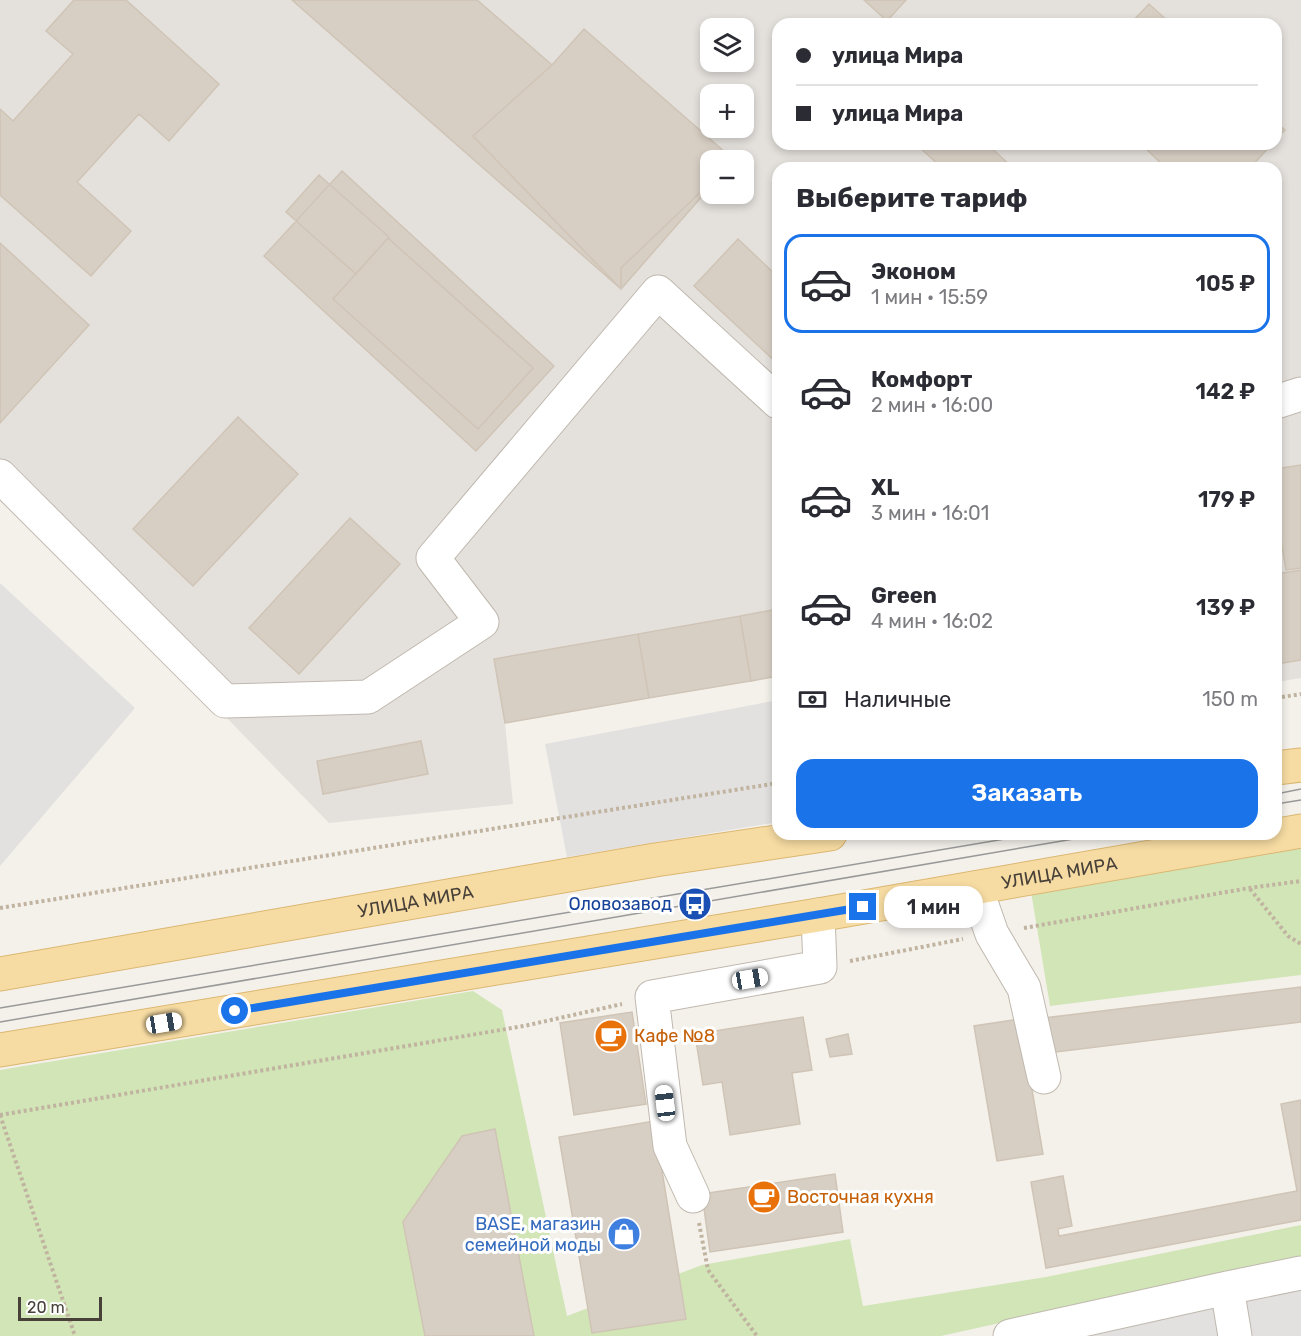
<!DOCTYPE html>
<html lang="ru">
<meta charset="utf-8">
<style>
:root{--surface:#fff;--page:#f7f7f7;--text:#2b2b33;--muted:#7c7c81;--line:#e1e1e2;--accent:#1a73e8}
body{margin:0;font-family:Rubik,sans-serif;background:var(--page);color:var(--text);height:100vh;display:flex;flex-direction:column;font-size:22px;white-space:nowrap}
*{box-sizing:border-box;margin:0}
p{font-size:20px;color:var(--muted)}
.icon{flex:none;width:33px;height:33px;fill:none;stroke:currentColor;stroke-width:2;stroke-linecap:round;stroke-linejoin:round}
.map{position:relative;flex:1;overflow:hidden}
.panel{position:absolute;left:772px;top:162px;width:510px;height:678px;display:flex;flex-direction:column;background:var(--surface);border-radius:18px;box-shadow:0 3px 9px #0003}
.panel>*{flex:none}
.guide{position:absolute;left:772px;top:18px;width:510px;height:132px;border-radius:18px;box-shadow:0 3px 9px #0003;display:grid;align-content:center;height:132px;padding:0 24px;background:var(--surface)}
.buttons{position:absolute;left:700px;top:18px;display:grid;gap:12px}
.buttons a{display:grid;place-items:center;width:54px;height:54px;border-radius:12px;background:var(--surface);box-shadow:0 3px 9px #0003;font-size:30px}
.scale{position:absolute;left:18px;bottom:15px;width:84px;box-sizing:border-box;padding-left:6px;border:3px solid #484139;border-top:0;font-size:16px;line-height:21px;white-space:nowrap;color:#484139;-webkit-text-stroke:4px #fff;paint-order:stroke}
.end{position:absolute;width:27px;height:27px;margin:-14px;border:8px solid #1a73e8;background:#fff;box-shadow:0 0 0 3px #fff}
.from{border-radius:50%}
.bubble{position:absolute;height:42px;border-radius:18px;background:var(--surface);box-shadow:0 3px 9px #0003;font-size:20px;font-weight:600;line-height:42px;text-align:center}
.car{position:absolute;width:18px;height:36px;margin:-18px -9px;border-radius:8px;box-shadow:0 0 4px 2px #0007;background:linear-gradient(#fff 24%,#345 0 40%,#fff 0 76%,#345 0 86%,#fff 0)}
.guide b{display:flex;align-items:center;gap:21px;height:57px;font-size:22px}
.guide b+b{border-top:2px solid var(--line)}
.guide i{width:15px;height:15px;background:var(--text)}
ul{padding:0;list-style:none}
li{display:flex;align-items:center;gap:18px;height:99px;margin:0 12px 9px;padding:0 12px;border:3px solid transparent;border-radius:18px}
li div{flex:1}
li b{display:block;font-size:22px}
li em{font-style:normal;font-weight:600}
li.selected{border-color:var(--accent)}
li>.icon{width:54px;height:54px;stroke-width:1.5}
h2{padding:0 24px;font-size:27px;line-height:72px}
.pay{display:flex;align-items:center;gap:15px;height:66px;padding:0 24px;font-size:22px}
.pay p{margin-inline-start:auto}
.cta{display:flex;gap:12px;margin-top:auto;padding:12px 24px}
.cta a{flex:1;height:69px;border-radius:18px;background:var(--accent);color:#fff;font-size:24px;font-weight:600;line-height:69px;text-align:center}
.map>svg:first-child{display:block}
</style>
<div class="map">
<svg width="1301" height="1336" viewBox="0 0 1301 1336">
<rect width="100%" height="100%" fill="#f4f1eb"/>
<path fill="#e4e0dc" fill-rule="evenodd" d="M 0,0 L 1301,0 L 1301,678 L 1277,682 L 1276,168 L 778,168 L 778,676 L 505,723 L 513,804 L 329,823 L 0,485 ZM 778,24 L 1276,24 L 1276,144 L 778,144 ZM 711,28 L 744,28 L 744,62 L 711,62 ZM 711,94 L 744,94 L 744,128 L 711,128 ZM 711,160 L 744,160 L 744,194 L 711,194 Z"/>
<path fill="#d2e5b7" d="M 1301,846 L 1301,975 L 1050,1006 L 1031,892 Z
M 473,991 L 502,1010 L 567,1316 L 702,1265 L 850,1239 L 863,1306 L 1046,1277 L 1301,1225 L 1301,1257 L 941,1336 L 0,1336 L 0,1070 Z"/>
<path fill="#e3e1df" d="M 0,583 L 135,708 L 0,866 Z
M 778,700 L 778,822 L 567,857 L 545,744 Z
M 1301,1288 L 1301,1336 L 1086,1336 Z"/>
<path fill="#d8cfc4" stroke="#cfc4b5" stroke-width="1.5" d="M 74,0 L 126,0 L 219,84 L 169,141 L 139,114 L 77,182 L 131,231 L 91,276 L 0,195 L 0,109 L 13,121 L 73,54 L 46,31 Z
M 292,0 L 477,0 L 552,65 L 584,29 L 734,160 L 711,160 L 711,186 L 621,289 Z
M 864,0 L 906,0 L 887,21 Z
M 1149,4 L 1171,24 L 1130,24 Z
M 584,29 L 734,160 L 711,160 L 711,182 L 621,268 L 621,289 L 473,136 L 552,65 Z
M 1276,122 L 1285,130 L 1276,139 Z
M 916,144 L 987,144 L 1013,168 L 942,168 Z
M 1141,144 L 1272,144 L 1250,168 L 1166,168 Z
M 342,171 L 554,366 L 476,451 L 264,256 Z
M 319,175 L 389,237 L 356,274 L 286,212 Z
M 388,238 L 533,368 L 478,429 L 333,299 Z
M 738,239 L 778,277 L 778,364 L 694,286 Z
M 0,243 L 89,325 L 0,423 Z
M 238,417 L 298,474 L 193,586 L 133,529 Z
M 1301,465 L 1301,568 L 1286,570 L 1276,511 L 1276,469 Z
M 350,518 L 400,564 L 299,674 L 249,628 Z
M 1301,570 L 1301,660 L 1276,664 L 1276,574 Z
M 778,609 L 778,676 L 751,681 L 740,616 Z
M 740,616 L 751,681 L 649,698 L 638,634 Z
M 638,634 L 649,698 L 505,723 L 494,659 Z
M 421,741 L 428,774 L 323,794 L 317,761 Z
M 1301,987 L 1301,1022 L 1048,1053 L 1044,1018 Z
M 632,1012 L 646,1104 L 574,1115 L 560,1023 Z
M 803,1017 L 812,1070 L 792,1073 L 800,1124 L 730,1135 L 722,1082 L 703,1085 L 695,1034 Z
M 1020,1019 L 1043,1154 L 997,1161 L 974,1026 Z
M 848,1034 L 852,1054 L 830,1057 L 826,1039 Z
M 1301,1100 L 1301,1220 L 1046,1268 L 1031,1182 L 1063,1176 L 1072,1226 L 1058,1229 L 1059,1236 L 1297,1191 L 1281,1104 Z
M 654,1121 L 686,1319 L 592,1333 L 559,1137 Z
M 495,1129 L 534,1336 L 425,1336 L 403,1222 L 462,1136 Z
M 835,1174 L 843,1232 L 710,1252 L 702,1194 Z"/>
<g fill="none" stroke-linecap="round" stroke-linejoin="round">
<g stroke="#bfb8ae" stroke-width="35">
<path id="minor" d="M 1276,402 L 1301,394
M 0,476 L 225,701 L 368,697 L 482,622 L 433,558 L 658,292 L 778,402
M 976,888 L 992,934 L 1024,988 L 1044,1077
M 693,1196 L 670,1146 L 652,997 L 820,967 L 818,915
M 1227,1288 L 1235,1336
M 1010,1336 L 1227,1288 L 1301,1273"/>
</g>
<g stroke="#dbb772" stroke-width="35">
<g id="major">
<path d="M 1276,768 L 1301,765"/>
<path id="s1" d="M 0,974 L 655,860 L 830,834"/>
<path id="s2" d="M 0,1050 L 818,915 L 1301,831"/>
</g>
</g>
<path stroke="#c0b3a0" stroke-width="4" stroke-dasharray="3 3" stroke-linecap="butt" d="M 1276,698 L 1301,694
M 1250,889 L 1288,936 L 1301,944
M 0,908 L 778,783
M 1024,928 L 1249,888 L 1301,881
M 850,961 L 963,939
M 0,1115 L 524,1026 L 622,1004
M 0,1115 L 75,1336
M 699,1223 L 708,1270 L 757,1336"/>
<use href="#minor" stroke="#fff" stroke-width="33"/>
<use href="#major" stroke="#f6dba2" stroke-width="33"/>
<path stroke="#999" stroke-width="1.5" d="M 1276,794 L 1301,789
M 1276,804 L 1301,800
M 0,1008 L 1035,834
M 0,1022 L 1103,834"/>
</g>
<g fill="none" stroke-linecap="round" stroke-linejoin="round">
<path stroke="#1a73e8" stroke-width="8" d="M 235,1011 L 863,907"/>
</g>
<defs>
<g id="bus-disc" transform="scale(1.725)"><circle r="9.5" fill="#1a4fb4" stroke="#fff"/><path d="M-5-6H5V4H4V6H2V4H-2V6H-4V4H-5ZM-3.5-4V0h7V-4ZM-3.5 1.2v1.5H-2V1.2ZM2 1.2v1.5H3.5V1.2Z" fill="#fff"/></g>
<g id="cafe-disc" transform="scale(1.725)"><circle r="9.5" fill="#e8710a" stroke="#fff"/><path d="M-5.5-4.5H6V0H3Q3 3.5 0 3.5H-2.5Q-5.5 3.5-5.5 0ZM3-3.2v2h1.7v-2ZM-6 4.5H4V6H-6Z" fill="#fff"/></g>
<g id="shop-disc" transform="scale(1.725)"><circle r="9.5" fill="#3f7fe0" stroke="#fff"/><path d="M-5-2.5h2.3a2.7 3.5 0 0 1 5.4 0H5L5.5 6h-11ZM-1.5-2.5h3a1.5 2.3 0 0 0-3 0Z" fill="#fff"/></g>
</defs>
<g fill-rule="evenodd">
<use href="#bus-disc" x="695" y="904"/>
<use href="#cafe-disc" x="611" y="1036"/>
<use href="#cafe-disc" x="764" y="1197"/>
<use href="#shop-disc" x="624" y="1234"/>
</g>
<g text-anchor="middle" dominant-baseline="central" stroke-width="6" stroke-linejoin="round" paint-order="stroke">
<g font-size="18" fill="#484139" stroke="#fff">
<text stroke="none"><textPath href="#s2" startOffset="1074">УЛИЦА МИРА</textPath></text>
<text stroke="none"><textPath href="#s1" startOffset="422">УЛИЦА МИРА</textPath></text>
</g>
<g font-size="18" fill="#164399" stroke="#fff" text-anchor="end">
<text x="672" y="904">Оловозавод</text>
</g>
<g font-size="18" fill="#c56008" stroke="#fff" text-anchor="start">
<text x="634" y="1036">Кафе №8</text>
<text x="787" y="1197">Восточная кухня</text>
</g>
<g font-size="18" fill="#366cbe" stroke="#fff" text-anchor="end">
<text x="601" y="1224">BASE, магазин<tspan x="601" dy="21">семейной моды</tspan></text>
</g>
</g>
</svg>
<div class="buttons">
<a><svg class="icon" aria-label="layers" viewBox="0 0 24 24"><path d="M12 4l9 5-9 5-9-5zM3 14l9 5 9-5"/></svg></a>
<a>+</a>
<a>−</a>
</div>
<div class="scale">20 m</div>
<i class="end from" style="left:235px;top:1011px"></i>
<i class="end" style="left:863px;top:907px"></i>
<div class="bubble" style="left:884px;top:886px;width:99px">1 мин</div>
<i class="car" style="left:750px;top:979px;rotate:80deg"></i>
<i class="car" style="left:164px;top:1023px;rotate:81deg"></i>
<i class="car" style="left:665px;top:1103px;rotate:353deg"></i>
<div class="guide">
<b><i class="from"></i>улица Мира</b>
<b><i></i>улица Мира</b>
</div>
<section class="panel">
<h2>Выберите тариф</h2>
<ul>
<li class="selected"><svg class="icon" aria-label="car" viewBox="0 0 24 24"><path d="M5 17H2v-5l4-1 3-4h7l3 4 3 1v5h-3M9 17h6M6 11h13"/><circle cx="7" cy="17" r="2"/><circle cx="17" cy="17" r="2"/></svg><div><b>Эконом</b><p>1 мин · 15:59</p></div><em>105 ₽</em></li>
<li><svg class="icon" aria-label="car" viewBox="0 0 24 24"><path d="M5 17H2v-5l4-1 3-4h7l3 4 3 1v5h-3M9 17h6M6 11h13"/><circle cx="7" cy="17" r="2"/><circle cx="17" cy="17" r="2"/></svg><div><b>Комфорт</b><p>2 мин · 16:00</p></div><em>142 ₽</em></li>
<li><svg class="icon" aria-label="car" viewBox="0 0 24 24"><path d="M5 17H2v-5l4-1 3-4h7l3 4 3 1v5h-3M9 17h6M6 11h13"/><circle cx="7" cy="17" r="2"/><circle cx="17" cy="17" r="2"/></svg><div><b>XL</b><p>3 мин · 16:01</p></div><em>179 ₽</em></li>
<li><svg class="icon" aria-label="car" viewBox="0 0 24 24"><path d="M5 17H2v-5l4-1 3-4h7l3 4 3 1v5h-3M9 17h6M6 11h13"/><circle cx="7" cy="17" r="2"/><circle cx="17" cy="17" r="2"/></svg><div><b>Green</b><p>4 мин · 16:02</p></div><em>139 ₽</em></li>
</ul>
<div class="pay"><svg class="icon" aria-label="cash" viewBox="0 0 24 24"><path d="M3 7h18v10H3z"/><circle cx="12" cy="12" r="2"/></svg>Наличные<p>150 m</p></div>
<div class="cta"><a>Заказать</a></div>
</section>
</div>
